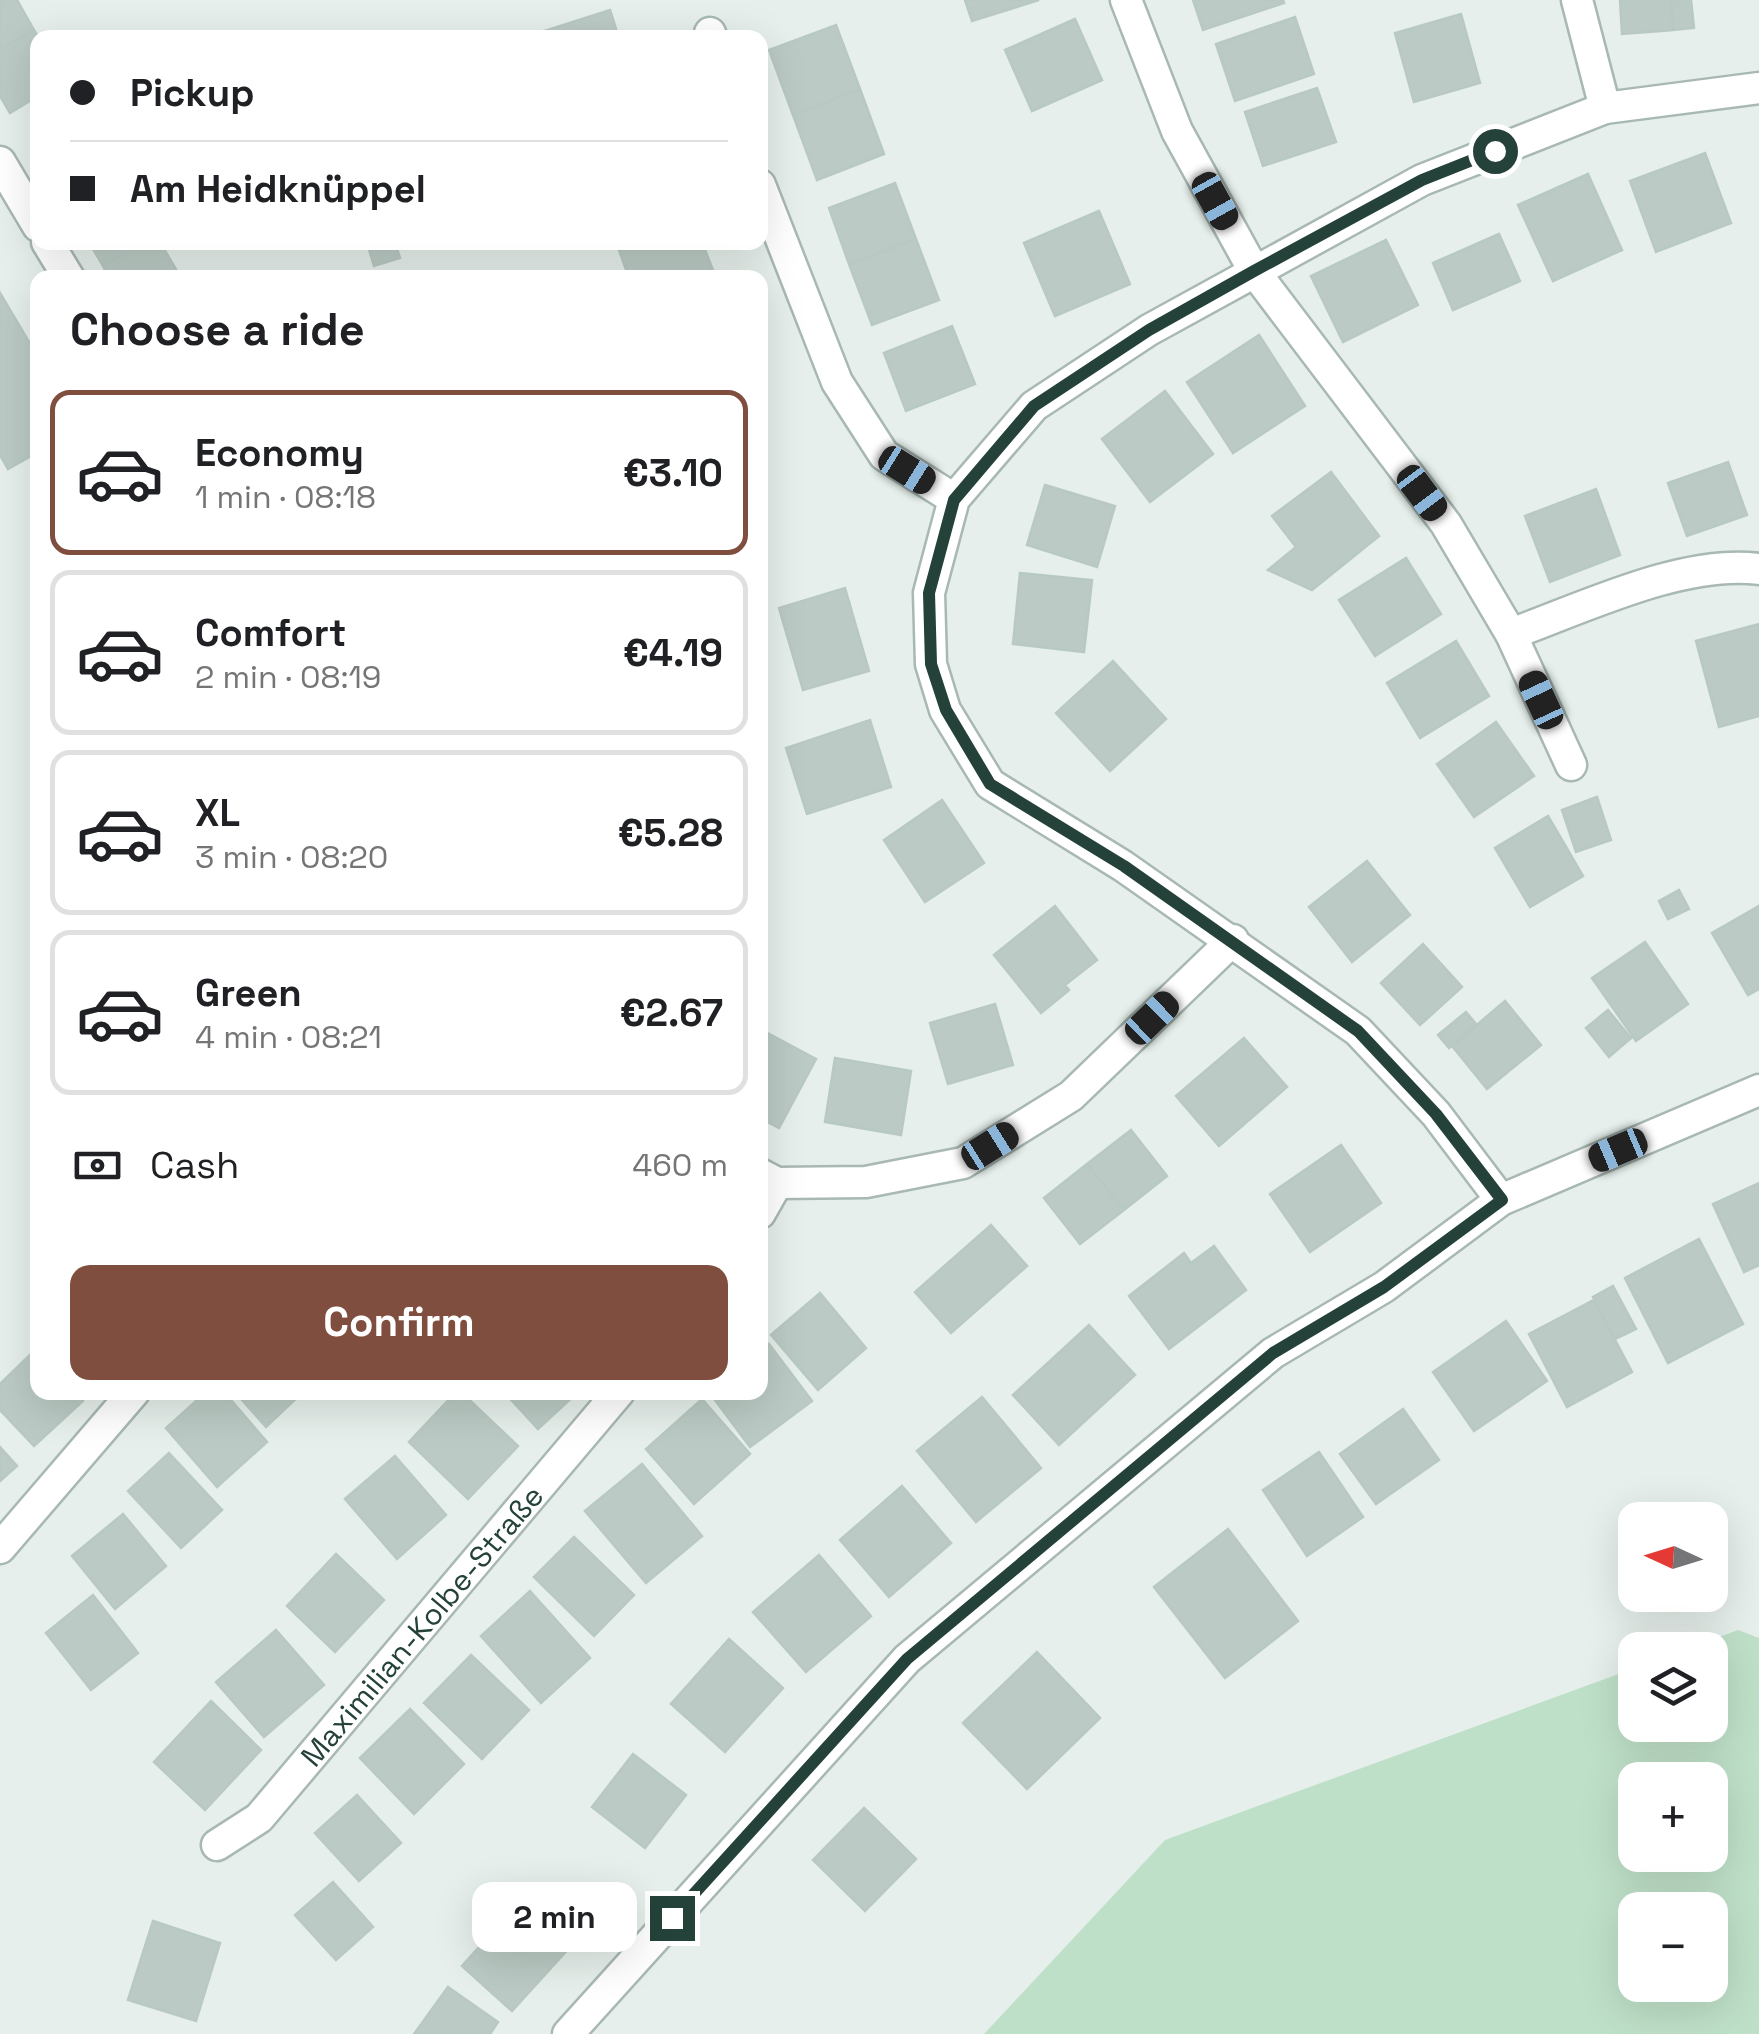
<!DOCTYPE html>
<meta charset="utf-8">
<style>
:root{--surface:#fff;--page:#f2f2f2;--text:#202124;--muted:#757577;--line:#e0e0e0;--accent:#7f4e3f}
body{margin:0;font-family:"Space Grotesk",sans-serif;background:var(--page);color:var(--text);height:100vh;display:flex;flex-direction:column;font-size:38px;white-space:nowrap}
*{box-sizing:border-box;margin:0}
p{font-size:32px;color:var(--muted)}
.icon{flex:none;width:55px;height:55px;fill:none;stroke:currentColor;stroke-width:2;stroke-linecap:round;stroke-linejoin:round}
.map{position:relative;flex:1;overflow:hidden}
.panel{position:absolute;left:30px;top:270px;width:738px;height:1130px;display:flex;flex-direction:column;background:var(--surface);border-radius:20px;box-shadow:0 10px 40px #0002}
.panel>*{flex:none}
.banner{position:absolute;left:30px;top:30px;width:738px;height:220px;border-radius:20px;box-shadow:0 10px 40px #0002;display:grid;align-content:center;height:220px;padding:0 40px;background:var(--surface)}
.needle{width:65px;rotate:274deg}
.tools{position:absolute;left:1618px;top:1502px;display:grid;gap:20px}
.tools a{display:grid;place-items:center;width:110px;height:110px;border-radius:20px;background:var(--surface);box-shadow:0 10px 40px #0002;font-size:50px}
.end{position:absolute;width:45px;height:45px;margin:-22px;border:12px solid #24423a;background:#fff;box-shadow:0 0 0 5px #fff}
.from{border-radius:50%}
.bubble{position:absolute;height:70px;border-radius:20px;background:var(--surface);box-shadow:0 10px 40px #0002;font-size:32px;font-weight:800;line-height:70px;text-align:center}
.car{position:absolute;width:30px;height:60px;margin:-30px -15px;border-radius:12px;box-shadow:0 0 8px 2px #0007;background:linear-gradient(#222 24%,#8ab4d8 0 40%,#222 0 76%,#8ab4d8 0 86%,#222 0)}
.banner b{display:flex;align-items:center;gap:35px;height:95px;font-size:38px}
.banner b+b{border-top:2px solid var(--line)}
.banner i{width:25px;height:25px;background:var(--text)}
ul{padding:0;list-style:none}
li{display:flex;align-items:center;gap:30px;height:165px;margin:0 20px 15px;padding:0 20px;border:5px solid var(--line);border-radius:20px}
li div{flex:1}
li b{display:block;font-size:38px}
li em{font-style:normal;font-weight:800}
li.current{border-color:var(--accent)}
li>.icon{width:90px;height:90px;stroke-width:1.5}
h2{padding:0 40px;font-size:45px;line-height:120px}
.pay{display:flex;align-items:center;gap:25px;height:110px;padding:0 40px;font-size:38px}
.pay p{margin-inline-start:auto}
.cta{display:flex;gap:20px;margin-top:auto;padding:20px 40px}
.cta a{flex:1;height:115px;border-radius:20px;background:var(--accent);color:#fff;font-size:40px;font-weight:800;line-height:115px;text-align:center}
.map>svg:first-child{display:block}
</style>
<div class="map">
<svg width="1759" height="2034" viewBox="0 0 1759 2034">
<rect width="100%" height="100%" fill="#e6efeb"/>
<path fill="#bfe0c8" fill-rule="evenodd" d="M 1738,1630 L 1759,1638 L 1759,2034 L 984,2034 L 1165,1840 L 1635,1668 L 1635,1725 L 1710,1725 L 1710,1650 L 1685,1650 ZM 1635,1780 L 1710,1780 L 1710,1855 L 1635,1855 ZM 1635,1910 L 1710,1910 L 1710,1985 L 1635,1985 Z"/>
<path fill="#bbcac4" stroke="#b8c9c2" stroke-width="2.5" d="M 0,0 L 17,0 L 34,30 L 0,50 Z
M 965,0 L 1039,0 L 972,21 Z
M 1193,0 L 1283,0 L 1284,3 L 1203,30 Z
M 1620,0 L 1671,0 L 1673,30 L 1622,34 Z
M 1671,0 L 1691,0 L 1694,28 L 1673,30 Z
M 610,10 L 619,38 L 529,38 L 529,36 Z
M 1461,14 L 1480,83 L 1414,102 L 1395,33 Z
M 1295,17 L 1314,74 L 1235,101 L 1216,44 Z
M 1075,19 L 1102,80 L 1032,111 L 1005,50 Z
M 836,25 L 860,89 L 793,115 L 769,50 Z
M 34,30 L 39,38 L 38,96 L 10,113 L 0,96 L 0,50 Z
M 1317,88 L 1336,142 L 1263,166 L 1245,112 Z
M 860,89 L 884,154 L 817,180 L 793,115 Z
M 1705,153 L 1731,223 L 1656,252 L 1630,181 Z
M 1588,174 L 1622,250 L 1553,281 L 1518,205 Z
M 895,183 L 916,239 L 849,264 L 829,208 Z
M 1099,211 L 1130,284 L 1055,316 L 1024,243 Z
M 1499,234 L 1520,281 L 1453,310 L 1433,263 Z
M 916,239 L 939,300 L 872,325 L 849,264 Z
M 1386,240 L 1418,305 L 1343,342 L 1311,276 Z
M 89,242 L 143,242 L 103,266 Z
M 143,242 L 160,242 L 181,278 L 109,278 L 103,266 Z
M 379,242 L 395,242 L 400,258 L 374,266 L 368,246 Z
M 640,242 L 702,242 L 716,278 L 629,278 L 619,250 Z
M 0,293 L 38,357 L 38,452 L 8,469 L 0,455 Z
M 952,326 L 975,384 L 906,411 L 884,353 Z
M 1259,335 L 1305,406 L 1233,453 L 1187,382 Z
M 1165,391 L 1213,454 L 1150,502 L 1102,439 Z
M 1728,462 L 1747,515 L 1687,536 L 1668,483 Z
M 1331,472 L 1379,536 L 1312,590 L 1268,570 L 1296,547 L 1272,516 Z
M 1045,485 L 1115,506 L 1097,567 L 1027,545 Z
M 1596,489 L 1620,555 L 1550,582 L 1525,516 Z
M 1406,558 L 1441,614 L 1375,656 L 1339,600 Z
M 1020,573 L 1092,580 L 1084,652 L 1013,644 Z
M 845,588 L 869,671 L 803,690 L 779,608 Z
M 1759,624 L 1759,716 L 1719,727 L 1696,641 Z
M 1456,641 L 1489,696 L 1420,738 L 1387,683 Z
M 1113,661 L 1166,719 L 1110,771 L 1056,713 Z
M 870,720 L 891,787 L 807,814 L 786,748 Z
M 1496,722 L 1534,776 L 1474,817 L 1437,764 Z
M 1597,797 L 1611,840 L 1576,852 L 1562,810 Z
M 942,800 L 984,863 L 925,902 L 884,840 Z
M 1548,816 L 1583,876 L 1530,907 L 1495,848 Z
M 1367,861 L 1410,915 L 1352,962 L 1309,907 Z
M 1679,890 L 1689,909 L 1668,919 L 1659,901 Z
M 1055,906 L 1097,960 L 1065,985 L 1069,990 L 1041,1013 L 994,955 Z
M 1759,906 L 1759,989 L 1748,995 L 1712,933 Z
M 1645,942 L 1688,1004 L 1636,1041 L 1592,978 Z
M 1423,944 L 1462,987 L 1420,1025 L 1381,983 Z
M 1505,1001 L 1541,1045 L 1487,1089 L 1452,1046 Z
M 995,1004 L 1013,1065 L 948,1084 L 930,1023 Z
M 1608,1010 L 1631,1038 L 1609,1057 L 1586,1028 Z
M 1466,1012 L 1477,1025 L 1449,1048 L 1438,1035 Z
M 760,1029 L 816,1059 L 779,1128 L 760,1118 Z
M 1244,1038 L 1287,1087 L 1219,1146 L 1176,1096 Z
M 835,1058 L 911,1071 L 901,1135 L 825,1122 Z
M 1131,1130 L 1167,1176 L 1124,1210 L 1087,1164 Z
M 1341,1145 L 1381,1203 L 1310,1252 L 1270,1194 Z
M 1087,1164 L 1124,1210 L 1080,1244 L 1044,1198 Z
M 1759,1183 L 1759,1265 L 1744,1272 L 1713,1204 Z
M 991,1225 L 1027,1266 L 951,1333 L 915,1292 Z
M 1699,1239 L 1743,1324 L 1668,1363 L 1625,1278 Z
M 1214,1246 L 1246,1290 L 1169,1349 L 1129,1296 L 1184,1253 L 1191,1263 Z
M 1613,1286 L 1636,1329 L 1615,1339 L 1593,1297 Z
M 820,1293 L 866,1348 L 818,1390 L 771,1335 Z
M 1594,1300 L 1632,1372 L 1567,1407 L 1529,1334 Z
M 1506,1321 L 1547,1381 L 1474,1431 L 1433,1372 Z
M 1089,1325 L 1135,1375 L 1059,1445 L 1013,1395 Z
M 769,1344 L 812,1401 L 750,1447 L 709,1392 L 760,1392 L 760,1351 Z
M 35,1350 L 38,1392 L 75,1392 L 83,1401 L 34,1446 L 0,1410 L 0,1384 Z
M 206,1392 L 224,1392 L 267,1442 L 217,1487 L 166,1428 Z
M 235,1392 L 303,1392 L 266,1427 Z
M 456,1392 L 461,1392 L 518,1446 L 468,1499 L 409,1442 Z
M 504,1392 L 578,1392 L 538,1429 Z
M 982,1397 L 1041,1468 L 976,1522 L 917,1451 Z
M 702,1399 L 750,1454 L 694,1504 L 646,1449 Z
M 1403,1409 L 1439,1460 L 1376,1504 L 1340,1454 Z
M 0,1447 L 17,1466 L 0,1481 Z
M 1319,1452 L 1363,1517 L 1307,1556 L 1263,1490 Z
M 169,1453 L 222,1510 L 181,1548 L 128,1491 Z
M 395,1456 L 446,1515 L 397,1559 L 345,1499 Z
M 642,1464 L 702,1536 L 646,1583 L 585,1511 Z
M 902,1486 L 951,1543 L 889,1597 L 840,1540 Z
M 123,1514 L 166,1566 L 115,1609 L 72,1556 Z
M 1228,1529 L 1298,1621 L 1225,1678 L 1154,1587 Z
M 574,1537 L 634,1595 L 594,1636 L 534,1577 Z
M 336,1554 L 384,1600 L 335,1652 L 287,1606 Z
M 819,1555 L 871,1616 L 806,1672 L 753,1612 Z
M 530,1591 L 590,1658 L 541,1703 L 481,1636 Z
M 93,1595 L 138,1653 L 91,1690 L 46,1633 Z
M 276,1630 L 324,1685 L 264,1737 L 216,1682 Z
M 729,1639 L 783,1688 L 725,1752 L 671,1704 Z
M 1037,1652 L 1100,1718 L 1027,1789 L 963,1723 Z
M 471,1655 L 529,1710 L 482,1759 L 424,1703 Z
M 211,1701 L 261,1750 L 205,1810 L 154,1762 Z
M 410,1709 L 464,1764 L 414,1814 L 360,1758 Z
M 633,1754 L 686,1795 L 645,1848 L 592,1807 Z
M 357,1795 L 401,1843 L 359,1881 L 315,1833 Z
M 864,1808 L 916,1859 L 865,1911 L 813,1860 Z
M 333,1882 L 373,1927 L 336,1960 L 295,1915 Z
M 520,1902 L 570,1947 L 512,2011 L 462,1966 Z
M 153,1921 L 220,1943 L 196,2021 L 128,2000 Z
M 448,1987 L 498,2022 L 490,2034 L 414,2034 Z"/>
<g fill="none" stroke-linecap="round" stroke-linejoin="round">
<g stroke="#a8b8b2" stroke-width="35">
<g id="minor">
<path d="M 1126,0 L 1177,131 L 1254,271 L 1446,524 L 1511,634 L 1571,765"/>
<path d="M 1577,0 L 1605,108"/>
<path d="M 710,33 L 712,38"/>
<path d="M 0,162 L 38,226"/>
<path d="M 760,185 L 837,382 L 884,455 L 954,499"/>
<path d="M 47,242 L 69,278"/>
<path d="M 1511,634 C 1583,608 1683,559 1759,569"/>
<path d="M 760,1174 L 777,1183 L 866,1182 L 963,1163 L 1071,1096 L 1233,940"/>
<path d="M 1501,1200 L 1436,1114 L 1358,1031 L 1123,866 L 990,784 L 945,710 L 931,664 L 929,593 L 954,499 L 1034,406 L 1149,330 L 1422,180 L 1605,108 L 1759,88"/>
<path d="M 760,1213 L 777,1183"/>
<path d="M 0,1548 L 134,1392"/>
<path id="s1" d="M 217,1845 L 259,1818 L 619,1392"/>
<path d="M 568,2034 L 907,1659 L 1273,1353 L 1384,1287 L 1501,1200 L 1759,1090"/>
</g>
</g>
<use href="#minor" stroke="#fff" stroke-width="30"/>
</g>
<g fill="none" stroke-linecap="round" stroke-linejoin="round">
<path stroke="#24423a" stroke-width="12" d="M 672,1918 L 907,1659 L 1273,1353 L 1384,1287 L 1502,1200 L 1436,1114 L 1358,1031 L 1124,866 L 990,784 L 946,710 L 931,664 L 929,593 L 954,500 L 1034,406 L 1149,330 L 1254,271 L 1422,180 L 1495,151"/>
</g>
<g text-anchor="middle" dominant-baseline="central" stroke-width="10" stroke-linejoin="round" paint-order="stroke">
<g font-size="30" fill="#24423a" stroke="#f7fbf9">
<text stroke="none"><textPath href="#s1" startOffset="302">Maximilian-Kolbe-Straße</textPath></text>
</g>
</g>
</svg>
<div class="tools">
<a><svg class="needle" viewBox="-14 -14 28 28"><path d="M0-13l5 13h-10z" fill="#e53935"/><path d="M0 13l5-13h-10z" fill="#757577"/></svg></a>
<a><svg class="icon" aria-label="layers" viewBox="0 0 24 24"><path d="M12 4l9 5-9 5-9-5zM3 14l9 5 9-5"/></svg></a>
<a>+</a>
<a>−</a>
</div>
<i class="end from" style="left:1495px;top:151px"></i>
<i class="end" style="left:672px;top:1918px"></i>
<div class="bubble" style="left:472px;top:1882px;width:165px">2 min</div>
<i class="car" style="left:1215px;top:201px;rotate:151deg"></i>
<i class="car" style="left:907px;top:470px;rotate:122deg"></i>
<i class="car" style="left:1422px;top:493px;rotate:143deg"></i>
<i class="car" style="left:1541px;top:700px;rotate:335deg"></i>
<i class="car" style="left:1152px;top:1018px;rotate:46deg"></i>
<i class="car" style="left:990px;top:1146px;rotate:58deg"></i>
<i class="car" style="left:1618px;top:1150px;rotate:247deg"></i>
<div class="banner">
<b><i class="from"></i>Pickup</b>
<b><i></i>Am Heidknüppel</b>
</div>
<section class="panel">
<h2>Choose a ride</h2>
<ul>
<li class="current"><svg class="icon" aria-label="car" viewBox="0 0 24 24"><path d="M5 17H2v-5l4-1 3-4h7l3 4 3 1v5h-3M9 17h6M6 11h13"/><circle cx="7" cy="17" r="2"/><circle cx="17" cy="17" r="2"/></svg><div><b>Economy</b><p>1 min · 08:18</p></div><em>€3.10</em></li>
<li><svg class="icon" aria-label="car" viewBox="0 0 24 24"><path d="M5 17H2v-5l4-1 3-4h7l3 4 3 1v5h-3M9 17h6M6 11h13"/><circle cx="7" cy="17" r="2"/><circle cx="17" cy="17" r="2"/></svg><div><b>Comfort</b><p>2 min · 08:19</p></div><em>€4.19</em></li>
<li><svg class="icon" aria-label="car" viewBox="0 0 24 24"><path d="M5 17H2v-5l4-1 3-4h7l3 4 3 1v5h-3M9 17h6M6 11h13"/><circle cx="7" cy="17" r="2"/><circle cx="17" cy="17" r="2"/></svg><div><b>XL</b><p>3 min · 08:20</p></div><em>€5.28</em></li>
<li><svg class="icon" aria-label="car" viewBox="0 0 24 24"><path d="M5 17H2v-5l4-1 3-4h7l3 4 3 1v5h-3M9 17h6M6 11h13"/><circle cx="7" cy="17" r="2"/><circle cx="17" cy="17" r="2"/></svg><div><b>Green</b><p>4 min · 08:21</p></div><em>€2.67</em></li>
</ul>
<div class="pay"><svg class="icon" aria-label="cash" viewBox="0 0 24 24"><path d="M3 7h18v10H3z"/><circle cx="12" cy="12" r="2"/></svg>Cash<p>460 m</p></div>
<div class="cta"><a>Confirm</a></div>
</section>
</div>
